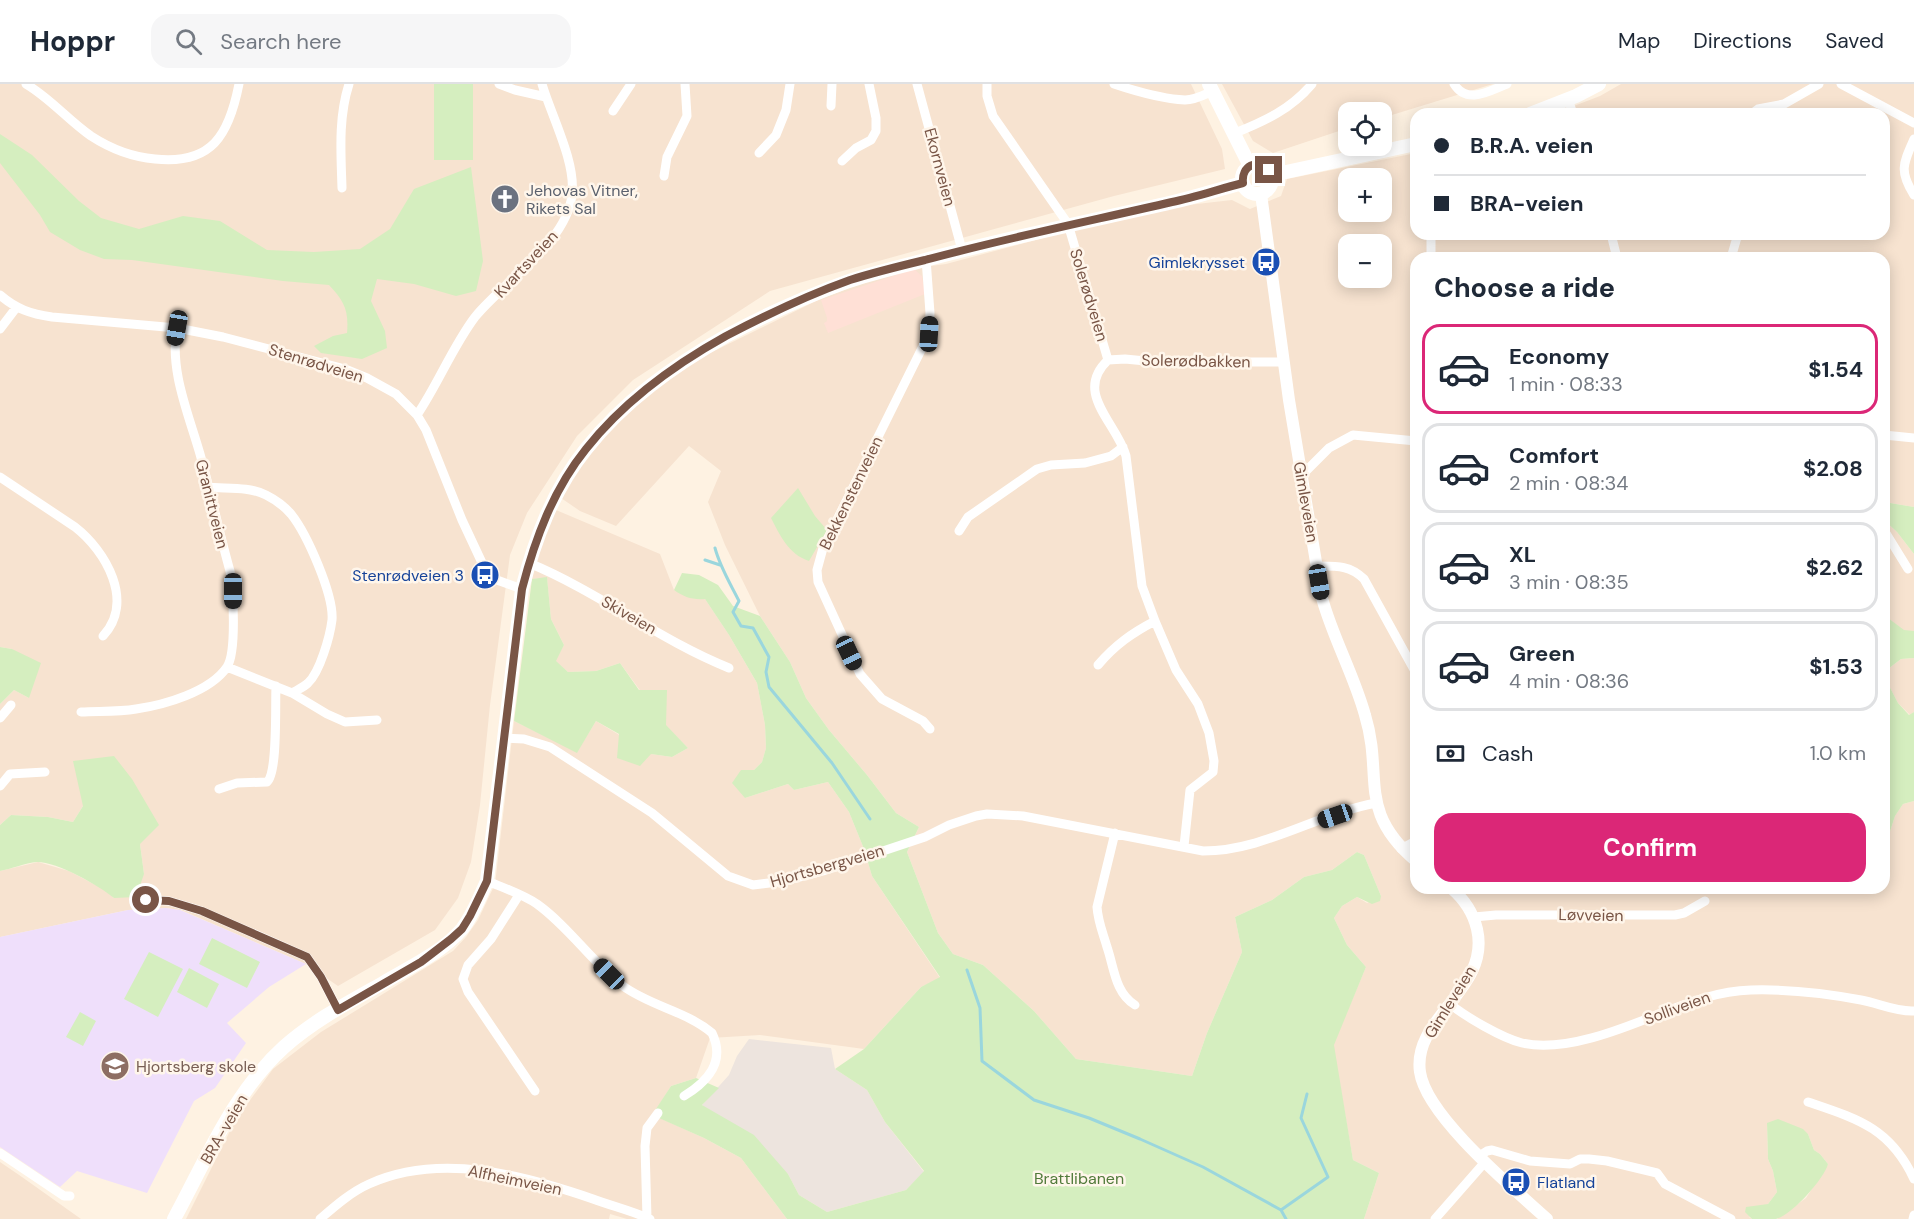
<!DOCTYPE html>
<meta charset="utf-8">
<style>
:root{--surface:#fff;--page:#f6f6f7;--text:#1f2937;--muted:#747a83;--line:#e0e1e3;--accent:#db2777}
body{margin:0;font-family:"DM Sans",sans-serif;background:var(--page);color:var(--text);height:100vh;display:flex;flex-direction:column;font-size:22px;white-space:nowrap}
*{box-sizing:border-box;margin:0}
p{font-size:20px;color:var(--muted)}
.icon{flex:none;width:33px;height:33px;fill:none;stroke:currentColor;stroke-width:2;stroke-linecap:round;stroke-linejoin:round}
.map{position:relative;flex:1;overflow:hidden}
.details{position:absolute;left:1410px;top:168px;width:480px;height:642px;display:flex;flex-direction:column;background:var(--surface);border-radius:18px;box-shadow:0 3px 15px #0003}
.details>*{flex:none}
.guide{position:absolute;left:1410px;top:24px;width:480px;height:132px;border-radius:18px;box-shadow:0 3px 15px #0003;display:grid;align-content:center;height:132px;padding:0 24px;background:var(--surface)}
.tools{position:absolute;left:1338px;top:18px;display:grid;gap:12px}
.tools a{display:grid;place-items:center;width:54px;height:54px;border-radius:12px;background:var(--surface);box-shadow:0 3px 15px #0003;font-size:30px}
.end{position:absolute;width:27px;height:27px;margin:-14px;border:8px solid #795546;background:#fff;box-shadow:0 0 0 3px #fff}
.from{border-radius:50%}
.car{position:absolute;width:18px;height:36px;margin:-18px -9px;border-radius:8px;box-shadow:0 0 4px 2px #0007;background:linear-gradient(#222 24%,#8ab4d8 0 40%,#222 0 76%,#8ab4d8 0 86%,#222 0)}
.guide b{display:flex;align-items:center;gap:21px;height:57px;font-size:22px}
.guide b+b{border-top:2px solid var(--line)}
.guide i{width:15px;height:15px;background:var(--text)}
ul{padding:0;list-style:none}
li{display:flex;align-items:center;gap:18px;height:90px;margin:0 12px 9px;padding:0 12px;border:3px solid var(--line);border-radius:18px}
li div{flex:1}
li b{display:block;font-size:22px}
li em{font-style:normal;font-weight:700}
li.on{border-color:var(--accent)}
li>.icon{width:54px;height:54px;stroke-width:1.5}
h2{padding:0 24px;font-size:27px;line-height:72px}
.pay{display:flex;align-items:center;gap:15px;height:66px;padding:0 24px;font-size:22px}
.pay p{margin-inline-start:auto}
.action{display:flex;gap:12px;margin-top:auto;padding:12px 24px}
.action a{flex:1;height:69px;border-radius:18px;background:var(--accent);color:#fff;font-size:24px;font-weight:700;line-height:69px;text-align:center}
header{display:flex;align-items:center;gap:36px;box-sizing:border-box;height:84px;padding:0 30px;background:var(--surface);border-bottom:2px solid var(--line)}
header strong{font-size:28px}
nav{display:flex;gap:33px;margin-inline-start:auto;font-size:21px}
.search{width:420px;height:54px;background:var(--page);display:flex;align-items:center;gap:15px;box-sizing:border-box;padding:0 21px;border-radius:18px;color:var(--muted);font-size:22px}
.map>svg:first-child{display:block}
</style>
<header>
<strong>Hoppr</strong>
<div class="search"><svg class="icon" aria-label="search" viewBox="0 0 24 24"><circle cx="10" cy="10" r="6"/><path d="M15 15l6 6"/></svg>Search here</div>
<nav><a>Map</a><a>Directions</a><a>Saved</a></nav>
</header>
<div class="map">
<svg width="1914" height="1135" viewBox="0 0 1914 1135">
<rect width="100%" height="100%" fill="#fef2e2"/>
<path fill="#f7e3d0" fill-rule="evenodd" d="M 0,0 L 1191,0 L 1222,65 L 1225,85 L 1114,112 L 770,207 L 633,296 L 577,352 L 527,429 L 510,471 L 490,621 L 480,721 L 471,778 L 458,814 L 435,846 L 338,902 L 306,880 L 181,826 L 166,824 L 128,826 L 0,853 L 0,787 L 38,778 L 69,787 L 105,806 L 114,814 L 144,790 L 140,760 L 83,722 L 73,738 L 48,733 L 11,731 L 0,741 L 0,620 L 14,606 L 29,614 L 12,565 L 0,563 Z
M 1222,0 L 1493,0 L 1382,34 L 1382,28 L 1348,28 L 1348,44 L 1273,69 L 1253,57 Z
M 1621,0 L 1914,0 L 1914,423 L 1884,418 L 1884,174 L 1416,174 L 1416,804 L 1884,804 L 1884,766 L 1895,732 L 1903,720 L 1914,717 L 1914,1135 L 1777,1135 L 1806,1114 L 1828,1080 L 1820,1070 L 1814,1066 L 1808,1050 L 1767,1039 L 1768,1075 L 1773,1087 L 1777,1108 L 1768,1120 L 1749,1133 L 1752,1135 L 1364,1135 L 1379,1089 L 1353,1076 L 1333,961 L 1366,883 L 1347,861 L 1334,834 L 1342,822 L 1357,813 L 1367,819 L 1381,812 L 1364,771 L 1357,768 L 1332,786 L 1304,793 L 1272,816 L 1235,833 L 1242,868 L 1207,949 L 1192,992 L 1076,975 L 1034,927 L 983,881 L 953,870 L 938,849 L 907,768 L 919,743 L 896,729 L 867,691 L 829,646 L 806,614 L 790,578 L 760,532 L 725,461 L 708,418 L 721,387 L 689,362 L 616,442 L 580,427 L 561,414 L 591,365 L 633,323 L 668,294 L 710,269 L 820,215 L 871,196 L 915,184 L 946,180 L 1077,145 L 1188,121 L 1232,116 L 1250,125 L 1281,112 L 1287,95 L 1416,69 L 1416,150 L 1884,150 L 1884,30 L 1553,30 L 1600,12 ZM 1348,94 L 1382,94 L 1382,128 L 1348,128 ZM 1348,160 L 1382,160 L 1382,194 L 1348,194 Z
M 556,426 L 660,470 L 674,506 L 705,515 L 729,551 L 757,599 L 765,641 L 766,664 L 762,678 L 754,686 L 741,687 L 745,714 L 788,700 L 794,706 L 828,698 L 849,728 L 864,765 L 872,792 L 940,894 L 921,903 L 864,965 L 760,951 L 710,954 L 696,994 L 671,1002 L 653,1031 L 704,1054 L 741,1074 L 787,1135 L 627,1135 L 610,1130 L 609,1135 L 186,1135 L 236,1035 L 273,985 L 321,948 L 453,867 L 466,853 L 478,836 L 495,800 L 514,637 L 577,668 L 596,637 L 651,670 L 672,673 L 688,664 L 666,642 L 620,579 L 596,587 L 568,588 L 555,577 L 564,561 L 551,535 L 547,494 L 532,495 L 537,465 Z
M 1884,436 L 1897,448 L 1914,470 L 1914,547 L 1904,547 L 1884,531 Z
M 1914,574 L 1914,628 L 1910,631 L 1898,619 L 1888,600 L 1884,588 L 1901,575 Z
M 0,1078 L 22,1093 L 81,1135 L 0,1135 Z"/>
<path fill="#ffe0d6" d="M 914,185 L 922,192 L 925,210 L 828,249 L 824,239 L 827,237 L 827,234 L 821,216 Z"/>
<path fill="#ede4de" d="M 749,955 L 831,964 L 835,985 L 867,1006 L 885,1038 L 924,1088 L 906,1106 L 827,1128 L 799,1111 L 788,1090 L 702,1021 L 729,991 L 737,972 Z"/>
<path fill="#efdffb" d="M 166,824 L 180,826 L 306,880 L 269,903 L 227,939 L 246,959 L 215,1004 L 194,1017 L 147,1109 L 77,1087 L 60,1103 L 0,1063 L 0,853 L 128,826 Z"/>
<path fill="#d5eebf" d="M 434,0 L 473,0 L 473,76 L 434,76 Z
M 0,50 L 32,71 L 79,117 L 101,134 L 139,145 L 183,132 L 220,137 L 267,166 L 314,168 L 360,165 L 390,145 L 414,105 L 471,83 L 483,177 L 476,207 L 456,212 L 414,200 L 377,195 L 371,217 L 385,247 L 387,264 L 362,275 L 321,269 L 314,262 L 333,252 L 347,249 C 349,226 344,217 329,201 L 283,197 L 132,176 L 104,175 L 80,166 L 50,148 L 40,131 L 0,79 Z
M 798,404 L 815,432 L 827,446 L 809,477 C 788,470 780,451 771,434 Z
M 1884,418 L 1914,423 L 1914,470 L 1897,448 L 1884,436 Z
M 682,489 L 699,491 L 718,501 L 733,522 L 760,532 L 790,578 L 806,614 L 829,646 L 867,691 L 896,729 L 919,743 L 907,768 L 938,849 L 953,870 L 983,881 L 1034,927 L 1076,975 L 1192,992 L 1207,949 L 1242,868 L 1235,833 L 1272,816 L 1304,793 L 1332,786 L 1357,768 L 1364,771 L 1381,812 L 1380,817 L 1372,820 L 1357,813 L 1342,822 L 1334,834 L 1347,861 L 1366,883 L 1334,961 L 1353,1076 L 1379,1089 L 1364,1135 L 787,1135 L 741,1074 L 704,1054 L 652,1031 L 671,1002 L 696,994 L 719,1004 L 702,1021 L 754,1051 L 788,1090 L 799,1111 L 827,1128 L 906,1106 L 924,1087 L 885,1038 L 867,1006 L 835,985 L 864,965 L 921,903 L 940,893 L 872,792 L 864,765 L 849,728 L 828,698 L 794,706 L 788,700 L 745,714 L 732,699 L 741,686 L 754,686 L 762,678 L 766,664 L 765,641 L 757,599 L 729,551 L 705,515 C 692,516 684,513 674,506 Z
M 547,493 L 551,535 L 564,561 L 556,577 L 568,588 L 596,587 L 620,579 L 639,606 L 667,606 L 666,641 L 688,664 L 672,673 L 651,670 L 640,682 L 617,674 L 619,650 L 596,637 L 577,669 L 514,637 L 532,495 Z
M 1884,531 L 1904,546 L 1914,547 L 1914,574 L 1901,575 L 1884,588 Z
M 0,563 L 12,565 L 41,579 L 29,614 L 14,606 L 0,620 Z
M 1884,592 L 1898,619 L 1909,631 L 1914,628 L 1914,717 L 1903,720 L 1895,732 L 1884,766 Z
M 114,672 L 132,695 L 159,741 L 140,760 L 144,790 L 136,813 L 114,814 C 98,801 58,778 37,778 C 25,779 11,785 0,787 L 0,741 L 11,731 L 48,733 L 73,738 L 83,722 L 73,677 Z
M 212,854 L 260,878 L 247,904 L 199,880 Z
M 149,868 L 183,885 L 158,933 L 124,915 Z
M 189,884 L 219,900 L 207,924 L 177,908 Z
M 80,928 L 96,937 L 83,962 L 66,953 Z
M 1778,1035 L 1803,1045 L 1808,1050 L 1814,1066 L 1820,1070 L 1828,1080 C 1824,1095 1791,1132 1776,1135 C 1769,1135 1760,1135 1752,1135 L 1745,1128 L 1746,1123 L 1768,1120 L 1777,1108 L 1773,1087 L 1768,1075 L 1767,1039 Z"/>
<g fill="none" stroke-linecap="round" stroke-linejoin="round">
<path stroke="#9ad6dd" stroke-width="3" d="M 715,464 C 720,483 730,499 739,517 L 733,528 L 741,542 L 753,544 L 769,573 L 766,588 L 769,603 L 832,679 L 870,735
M 705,476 L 720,481
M 967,886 L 980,924 L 982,977 L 1034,1016 L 1089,1034 L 1140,1055 L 1203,1083 L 1281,1126
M 1286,1135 L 1281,1126 L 1328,1093 L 1301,1034 L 1307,1010"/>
<path stroke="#fff" stroke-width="9" d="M 26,0 C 50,14 68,36 91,52 C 111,65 132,73 155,75 C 212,81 229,51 239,0
M 499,0 L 515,6 L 546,13
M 917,0 L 962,166
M 987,0 L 987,12 L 993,32 L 1068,140 L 1108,276 C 1073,309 1117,339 1126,372 L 1142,502 L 1155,537 L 1176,586 L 1198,620 L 1209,649 L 1214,677 L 1213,688 L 1190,706 L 1184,762
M 1114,0 C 1135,7 1164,15 1185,16 C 1195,16 1204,11 1213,7
M 1454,0 C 1467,21 1489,7 1507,0
M 1841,0 L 1914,39
M 1568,15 L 1573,30
M 831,22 L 832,0
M 613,27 L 631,0
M 1754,28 L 1758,25 L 1784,20 L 1819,0
M 1235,49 C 1265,37 1291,25 1312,0
M 1914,55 C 1903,80 1899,87 1914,111
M 759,69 L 776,51 L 786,26 L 790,0
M 842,77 L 856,64 L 871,56 L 876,47 L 876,34 L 869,0
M 664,92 L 667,73 L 687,32 L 685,0
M 342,104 C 341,70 338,34 349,0
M 1431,150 L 1431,174
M 1611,150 L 1617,174
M 1731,174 L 1738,150
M 926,175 L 930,229 L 929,250 L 823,464 L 817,486 L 818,498 L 860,590 L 882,615 L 923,637 L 930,645
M 0,211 C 16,225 31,230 52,233 L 177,244 L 223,253 L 345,285 L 367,294 L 396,310 L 417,331 L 426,346 L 462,436 L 484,483 L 497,496 L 522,505
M 0,245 L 16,224
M 1108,276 L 1125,275 L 1156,278 L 1283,278
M 417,331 C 438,300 453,262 475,233 C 504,197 568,158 572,110 C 576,78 551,31 542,0
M 1884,351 L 1914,354
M 1301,392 L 1329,364 L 1353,351 L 1416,357
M 0,393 L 75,443 C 106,467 135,518 103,552
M 207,403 C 226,405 248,402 266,411 C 274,415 285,423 291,430 C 307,450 334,511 332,536 C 330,552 320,588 308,599 C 304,603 297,606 292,609 L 227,583
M 1884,446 L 1908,485
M 959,447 L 968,433 L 1037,385 L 1051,381 L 1085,379 L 1111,372 L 1123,363
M 529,479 C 599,508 659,556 729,584
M 1317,482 C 1336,482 1350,481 1364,495 L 1416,589
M 1098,581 C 1115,561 1132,549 1155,537
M 292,609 L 327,630 L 345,638 L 377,636
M 81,628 C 99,627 118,628 136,625 C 164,621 210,608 227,583 C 237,568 233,506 230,487 C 219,448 211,409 200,370 C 189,331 169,286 177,244
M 0,634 L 11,621
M 505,654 L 524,655 L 550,663 L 652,729 L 728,792 L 753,801 L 785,797 L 823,787 L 925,753 L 949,741 L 976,732 L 987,730 L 1023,732 L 1203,767 C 1264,767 1317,730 1376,719
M 0,702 L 10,690 L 45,688
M 219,705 L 237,699 L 267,698 C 278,689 275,620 276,602
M 1115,749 L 1097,823 C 1098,838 1103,849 1107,863 C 1114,883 1115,909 1135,921
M 1401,765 L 1412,759 L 1416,760
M 487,797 C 504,804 522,810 537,820 C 569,843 592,878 623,902 C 650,922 686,927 712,949 C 726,978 707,998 684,1012
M 519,811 L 491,855 L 468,881 L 463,895 L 468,908 L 535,1007
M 146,816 L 169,817 L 202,827 L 307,873 L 321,893 L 338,926
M 1474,833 L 1496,831 L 1675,831 L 1684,829 L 1705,817
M 1450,920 C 1466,933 1502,954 1522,959 C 1563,969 1622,945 1659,930 C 1690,918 1718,907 1751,906 C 1788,905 1825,909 1861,916 C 1878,919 1896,928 1914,927
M 1808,1018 C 1858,1035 1890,1044 1914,1095
M 0,1069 L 64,1112 L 70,1112
M 1479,1072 L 1487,1067 L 1492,1066 L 1530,1077 L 1570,1080 L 1580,1075 L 1589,1075 L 1607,1077 L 1657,1089 L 1665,1100 L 1731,1135
M 647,1134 L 645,1062 L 647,1044 L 658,1029
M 320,1135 C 335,1122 351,1108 369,1100 C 440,1068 523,1091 593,1115 C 612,1122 632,1127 650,1135
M 1435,1135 L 1485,1078
M 1913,1135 L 1914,1131"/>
<path stroke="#fff" stroke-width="12" d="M 1261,110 L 1289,316 L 1322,514 C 1333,554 1354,591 1365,631 C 1384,693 1356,726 1416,777
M 1451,804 C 1464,815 1473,828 1477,845 C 1491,906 1412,933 1420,988 C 1426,1032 1514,1105 1547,1135"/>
<path stroke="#fff" stroke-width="14" d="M 1209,0 L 1250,82
M 1530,30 L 1576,12 L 1599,0
M1242 95a15 15 0 1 1 30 0a15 15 0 1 1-30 0Z
M 1272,91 L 1416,60
M 174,1135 C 206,1076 233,1009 284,963 C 313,937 349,918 383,899 C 410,883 441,869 462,845 C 473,831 480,813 487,797 L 522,505 C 535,455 553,406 586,365 C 624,317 673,282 726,252 C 765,231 805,213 846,198 C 872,189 899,183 925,176 C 1007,154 1090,137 1173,118 C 1196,113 1219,105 1243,99"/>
</g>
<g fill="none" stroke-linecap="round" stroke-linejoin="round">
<path stroke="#795546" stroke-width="8" d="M 146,816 L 169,817 L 202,827 L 307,873 L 321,893 L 338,926 L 421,878 L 451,855 L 462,845 L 470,832 L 487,797 L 522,505 C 535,455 553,406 586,365 C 624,317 672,282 726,252 C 766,231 808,211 850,196 C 875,188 900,182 925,176 C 1007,154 1090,137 1172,118 C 1196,113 1219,105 1243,99 C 1241,82 1257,74 1269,86"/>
</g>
<defs>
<g id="church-disc" transform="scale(1.5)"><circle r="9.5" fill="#6b7280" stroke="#fff6eb"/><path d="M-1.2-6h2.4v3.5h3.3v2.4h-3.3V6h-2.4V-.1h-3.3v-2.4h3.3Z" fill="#fff"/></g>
<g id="bus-disc" transform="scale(1.5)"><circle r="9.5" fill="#1a4fb4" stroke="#fff6eb"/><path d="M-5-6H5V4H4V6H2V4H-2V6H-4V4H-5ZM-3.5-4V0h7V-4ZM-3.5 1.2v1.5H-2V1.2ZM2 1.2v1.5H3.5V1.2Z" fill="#fff"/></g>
<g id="school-disc" transform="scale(1.5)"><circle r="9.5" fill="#8d6e63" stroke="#fff6eb"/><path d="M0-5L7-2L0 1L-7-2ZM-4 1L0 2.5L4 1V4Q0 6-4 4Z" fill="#fff"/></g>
</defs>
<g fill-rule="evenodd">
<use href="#church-disc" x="505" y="115"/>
<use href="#bus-disc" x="1266" y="178"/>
<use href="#bus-disc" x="485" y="491"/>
<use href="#school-disc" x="115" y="982"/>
<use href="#bus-disc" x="1516" y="1098"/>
</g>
<g text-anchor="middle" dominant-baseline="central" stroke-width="5" stroke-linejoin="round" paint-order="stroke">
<g font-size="16" fill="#795546" stroke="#fff6eb">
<text transform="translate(940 83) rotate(75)">Ekornveien</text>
<text transform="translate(526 180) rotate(-47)">Kvartsveien</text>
<text transform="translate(1089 211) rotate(73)">Solerødveien</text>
<text transform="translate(1196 277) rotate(1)">Solerødbakken</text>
<text transform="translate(316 279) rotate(17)">Stenrødveien</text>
<text transform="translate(851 409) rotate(-64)">Bekkenstenveien</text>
<text transform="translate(1306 418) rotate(80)">Gimleveien</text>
<text transform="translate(212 420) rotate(76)">Granittveien</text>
<text transform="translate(629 531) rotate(30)">Skiveien</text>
<text transform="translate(827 782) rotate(-16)">Hjortsbergveien</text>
<text transform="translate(1591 831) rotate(1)">Løvveien</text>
<text transform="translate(1450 918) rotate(-58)">Gimleveien</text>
<text transform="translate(1677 924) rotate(-20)">Solliveien</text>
<text transform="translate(224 1045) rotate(-60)">BRA-veien</text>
<text transform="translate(515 1096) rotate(12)">Alfheimveien</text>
</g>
<g font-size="16" fill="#5b616d" stroke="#fff6eb" text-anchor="start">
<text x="526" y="106">Jehovas Vitner,<tspan x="526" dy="18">Rikets Sal</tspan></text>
</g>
<g font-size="16" fill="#164399" stroke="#fff6eb" text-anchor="end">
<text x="1245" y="178">Gimlekrysset</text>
<text x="464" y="491">Stenrødveien 3</text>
<text x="1537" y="1098" text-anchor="start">Flatland</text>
</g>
<g font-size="16" fill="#785e54" stroke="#fff6eb" text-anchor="start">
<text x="136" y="982">Hjortsberg skole</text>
</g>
<g font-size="16" fill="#517a3a" stroke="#fff6eb">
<text x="1079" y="1094">Brattlibanen</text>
</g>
</g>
</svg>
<div class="tools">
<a><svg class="icon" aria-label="locate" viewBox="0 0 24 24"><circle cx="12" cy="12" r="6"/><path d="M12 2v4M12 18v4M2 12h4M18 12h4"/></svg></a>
<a>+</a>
<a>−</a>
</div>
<i class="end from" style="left:146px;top:816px"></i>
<i class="end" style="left:1269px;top:86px"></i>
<i class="car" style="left:177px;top:244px;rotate:190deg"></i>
<i class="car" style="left:929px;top:250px;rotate:3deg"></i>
<i class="car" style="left:1319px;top:498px;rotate:171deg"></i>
<i class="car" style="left:233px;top:507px;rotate:180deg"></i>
<i class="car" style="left:849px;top:569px;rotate:155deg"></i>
<i class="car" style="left:1335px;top:732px;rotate:251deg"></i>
<i class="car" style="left:609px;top:890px;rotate:315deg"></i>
<div class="guide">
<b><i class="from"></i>B.R.A. veien</b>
<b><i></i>BRA-veien</b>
</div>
<section class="details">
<h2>Choose a ride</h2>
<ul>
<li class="on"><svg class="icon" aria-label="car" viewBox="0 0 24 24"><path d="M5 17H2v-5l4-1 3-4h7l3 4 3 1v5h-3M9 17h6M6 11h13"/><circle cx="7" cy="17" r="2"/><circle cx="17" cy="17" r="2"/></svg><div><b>Economy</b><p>1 min · 08:33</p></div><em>$1.54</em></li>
<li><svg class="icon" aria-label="car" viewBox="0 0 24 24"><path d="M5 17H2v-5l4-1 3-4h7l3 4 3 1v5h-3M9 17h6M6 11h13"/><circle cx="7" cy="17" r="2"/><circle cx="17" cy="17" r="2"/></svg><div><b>Comfort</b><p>2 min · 08:34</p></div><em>$2.08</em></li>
<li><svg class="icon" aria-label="car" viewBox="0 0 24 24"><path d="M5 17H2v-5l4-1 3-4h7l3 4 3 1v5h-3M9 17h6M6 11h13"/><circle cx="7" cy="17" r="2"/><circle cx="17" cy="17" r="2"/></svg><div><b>XL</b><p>3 min · 08:35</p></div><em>$2.62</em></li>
<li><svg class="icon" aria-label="car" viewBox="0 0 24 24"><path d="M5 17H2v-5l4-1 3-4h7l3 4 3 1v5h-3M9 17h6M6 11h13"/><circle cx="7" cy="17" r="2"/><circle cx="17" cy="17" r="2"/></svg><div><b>Green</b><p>4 min · 08:36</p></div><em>$1.53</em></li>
</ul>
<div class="pay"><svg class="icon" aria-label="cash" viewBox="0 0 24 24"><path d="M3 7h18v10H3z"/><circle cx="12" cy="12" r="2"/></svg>Cash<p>1.0 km</p></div>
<div class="action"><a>Confirm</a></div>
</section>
</div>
